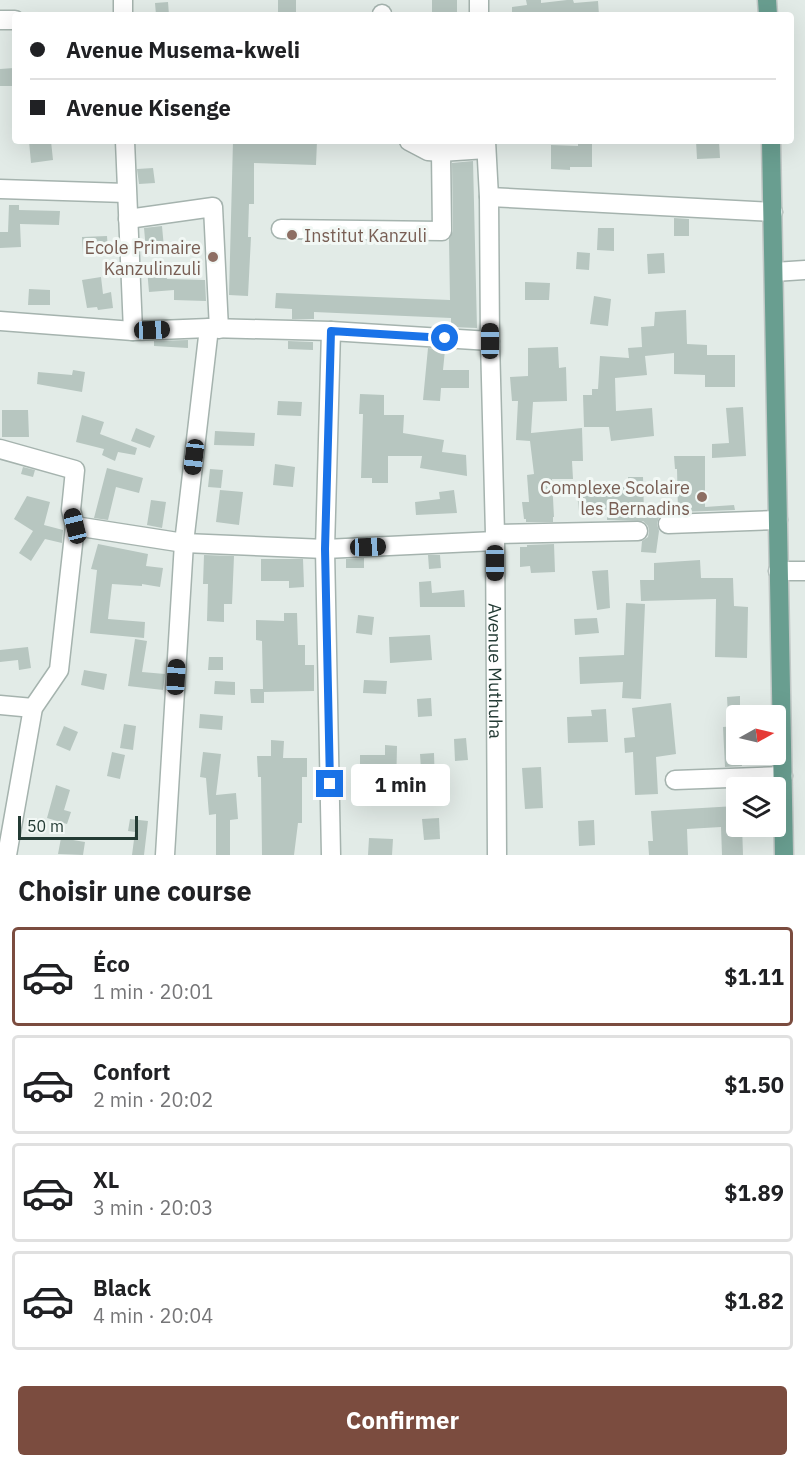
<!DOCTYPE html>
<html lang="fr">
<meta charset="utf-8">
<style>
:root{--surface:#fff;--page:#f2f2f2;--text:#202124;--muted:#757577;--line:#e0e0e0;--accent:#7b4c3f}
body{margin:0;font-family:"IBM Plex Sans",sans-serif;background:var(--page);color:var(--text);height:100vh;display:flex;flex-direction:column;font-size:22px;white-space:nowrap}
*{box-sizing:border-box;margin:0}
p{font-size:20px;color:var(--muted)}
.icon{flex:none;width:33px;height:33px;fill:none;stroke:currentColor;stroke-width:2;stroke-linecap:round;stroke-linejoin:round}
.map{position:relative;height:855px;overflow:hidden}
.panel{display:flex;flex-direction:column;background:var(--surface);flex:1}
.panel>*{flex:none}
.hud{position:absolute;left:12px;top:12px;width:782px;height:132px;border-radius:6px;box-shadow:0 6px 24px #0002;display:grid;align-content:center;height:132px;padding:0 18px;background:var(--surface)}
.needle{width:39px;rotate:82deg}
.buttons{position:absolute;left:726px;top:705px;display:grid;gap:12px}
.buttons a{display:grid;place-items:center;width:60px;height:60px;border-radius:6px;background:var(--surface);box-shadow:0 6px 24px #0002;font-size:30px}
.scale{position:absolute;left:18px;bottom:15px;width:120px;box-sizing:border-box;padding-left:6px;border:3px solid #233b34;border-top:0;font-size:16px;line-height:21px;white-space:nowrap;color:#233b34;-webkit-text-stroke:4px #f2f8f5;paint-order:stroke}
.end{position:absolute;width:27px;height:27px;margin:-14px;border:8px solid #1a73e8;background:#fff;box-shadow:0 0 0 3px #fff}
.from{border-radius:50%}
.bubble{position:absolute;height:42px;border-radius:6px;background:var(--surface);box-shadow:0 6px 24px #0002;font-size:20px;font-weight:800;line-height:42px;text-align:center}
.car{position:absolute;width:18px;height:36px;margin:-18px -9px;border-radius:8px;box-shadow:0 0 4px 2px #0007;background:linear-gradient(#222 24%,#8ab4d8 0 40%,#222 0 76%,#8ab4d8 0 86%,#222 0)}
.hud b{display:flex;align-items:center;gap:21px;height:57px;font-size:22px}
.hud b+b{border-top:2px solid var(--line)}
.hud i{width:15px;height:15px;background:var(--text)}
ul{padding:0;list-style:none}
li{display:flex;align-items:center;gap:18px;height:99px;margin:0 12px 9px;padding:0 6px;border:3px solid var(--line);border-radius:6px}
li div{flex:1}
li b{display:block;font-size:22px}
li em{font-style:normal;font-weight:800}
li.selected{border-color:var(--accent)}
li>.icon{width:54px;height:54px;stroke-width:1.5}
h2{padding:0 18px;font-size:27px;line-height:72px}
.cta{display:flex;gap:12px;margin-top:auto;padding:12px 18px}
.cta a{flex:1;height:69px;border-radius:6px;background:var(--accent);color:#fff;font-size:24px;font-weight:800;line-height:69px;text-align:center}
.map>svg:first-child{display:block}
</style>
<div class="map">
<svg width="805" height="855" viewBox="0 0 805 855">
<rect width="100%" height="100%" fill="#e2ebe7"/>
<path fill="#b7c6c0" d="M 278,0 L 296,0 L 296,15 L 278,15 Z
M 432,0 L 457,0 L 457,15 L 432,15 Z
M 526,0 L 541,0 L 541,3 L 567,0 L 573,0 L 574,3 L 598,1 L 599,15 L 512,15 L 512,7 L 527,5 Z
M 168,2 L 169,15 L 156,15 L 155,3 Z
M 14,68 L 14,86 L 0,86 L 0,69 Z
M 29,141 L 51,141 L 53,160 L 31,163 Z
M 233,141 L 317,141 L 316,165 L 254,163 L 254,204 L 249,204 L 248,237 L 251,237 L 248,296 L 229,295 Z
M 696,141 L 719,141 L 720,158 L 697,159 Z
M 578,142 L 592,142 L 592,167 L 570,167 L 570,170 L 551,169 L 551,145 L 578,146 Z
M 473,161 L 477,328 L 451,327 L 451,318 L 314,312 L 314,319 L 292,319 L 292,309 L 275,308 L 276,293 L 450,300 L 449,239 L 453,231 L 452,163 Z
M 153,168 L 155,183 L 139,184 L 137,169 Z
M 9,205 L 19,205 L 19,210 L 60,211 L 59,225 L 20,224 L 21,247 L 0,248 L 0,232 L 8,232 Z
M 674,218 L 689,219 L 689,236 L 674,236 Z
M 162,226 L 164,248 L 146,250 L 144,228 Z
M 598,228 L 614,228 L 614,251 L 597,250 Z
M 107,236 L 108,252 L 83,254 L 82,237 Z
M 577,252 L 590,253 L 589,270 L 576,269 Z
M 664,253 L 665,273 L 648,274 L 647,254 Z
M 165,266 L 167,279 L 205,280 L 206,301 L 174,300 L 174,290 L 149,292 L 147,269 Z
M 101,277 L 103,294 L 111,292 L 113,308 L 98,310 L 97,307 L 87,308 L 82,280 Z
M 525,282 L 550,283 L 549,300 L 525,300 Z
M 29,289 L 50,290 L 50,305 L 28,305 Z
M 594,296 L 611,299 L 608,326 L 590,324 Z
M 686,310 L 687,344 L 707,345 L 707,355 L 735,355 L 735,387 L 705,387 L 705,375 L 674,374 L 674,353 L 645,356 L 647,375 L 615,378 L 616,411 L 652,408 L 654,436 L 611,441 L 609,427 L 584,427 L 583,395 L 592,395 L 592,389 L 598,389 L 600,356 L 629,358 L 628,348 L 642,347 L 641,327 L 654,326 L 655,312 Z
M 188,340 L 188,348 L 154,346 L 154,341 Z
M 288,341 L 313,342 L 313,350 L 288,349 Z
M 558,347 L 559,368 L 566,367 L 567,401 L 533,402 L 531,433 L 582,428 L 583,461 L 572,461 L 573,479 L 552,479 L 554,517 L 553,517 L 553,522 L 526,522 L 526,519 L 524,519 L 522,502 L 529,502 L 527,475 L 534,474 L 530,441 L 516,440 L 518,401 L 512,401 L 510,377 L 528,376 L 528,348 Z
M 428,348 L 445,350 L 443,370 L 469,370 L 469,388 L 441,388 L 440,401 L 423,400 Z
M 73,370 L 85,372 L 82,392 L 37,384 L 38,372 L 72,375 Z
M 360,394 L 384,395 L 384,415 L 404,415 L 403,433 L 444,440 L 442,452 L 466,455 L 467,476 L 420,468 L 422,456 L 388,456 L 388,483 L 372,483 L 372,478 L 361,478 L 363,414 L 359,414 Z
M 278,401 L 302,402 L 301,416 L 277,415 Z
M 743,407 L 746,456 L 712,458 L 712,444 L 729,443 L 726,408 Z
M 2,410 L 28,410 L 29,437 L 2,437 Z
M 82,415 L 104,422 L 100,434 L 137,448 L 135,455 L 118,452 L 115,461 L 102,455 L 104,449 L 76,442 Z
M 136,428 L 155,436 L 150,448 L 131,441 Z
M 215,431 L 255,433 L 254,446 L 214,445 Z
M 674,456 L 705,456 L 705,507 L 734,505 L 735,510 L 678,512 L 677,469 L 675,469 Z
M 275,464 L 295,467 L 293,487 L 273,485 Z
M 23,467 L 35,470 L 33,477 L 21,474 Z
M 107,468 L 143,478 L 139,493 L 116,487 L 108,520 L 94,518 Z
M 210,469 L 223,470 L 221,488 L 208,487 Z
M 628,477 L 643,477 L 644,513 L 661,511 L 657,524 L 659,531 L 656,553 L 641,552 L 642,541 L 648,537 L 649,531 L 648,526 L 643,521 L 607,520 L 607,510 L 579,512 L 577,493 L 607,491 L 607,487 L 628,487 Z
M 220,490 L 243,492 L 239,525 L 216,522 Z
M 454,490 L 457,513 L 416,515 L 415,502 L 440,499 L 439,492 Z
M 27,496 L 50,502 L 44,525 L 63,530 L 62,543 L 45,539 L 31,561 L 19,553 L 33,531 L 14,519 Z
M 151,500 L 166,502 L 162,528 L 147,525 Z
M 98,544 L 148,554 L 146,566 L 163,568 L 160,587 L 142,584 L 142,586 L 112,584 L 108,619 L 145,622 L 144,638 L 90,633 L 97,570 L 91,569 Z
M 554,544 L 555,572 L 531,573 L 530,566 L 520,567 L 520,547 L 527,547 L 527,545 Z
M 204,555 L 234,556 L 232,604 L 224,604 L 224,622 L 207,621 L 208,584 L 203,584 Z
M 428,555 L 440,555 L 441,568 L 429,569 Z
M 364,558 L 364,568 L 346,568 L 346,559 Z
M 261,559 L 303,559 L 304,587 L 289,588 L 289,581 L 261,581 Z
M 700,560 L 701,578 L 733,578 L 734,606 L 748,607 L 747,658 L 715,657 L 716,599 L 641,601 L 640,580 L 654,580 L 654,563 Z
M 608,570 L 610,608 L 597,610 L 592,571 Z
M 431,581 L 432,593 L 464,590 L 465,607 L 420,607 L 419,582 Z
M 626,603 L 645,604 L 641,699 L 622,698 L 623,682 L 580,684 L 579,657 L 624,655 Z
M 284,613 L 297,613 L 298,645 L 305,645 L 305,665 L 314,665 L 314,691 L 264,692 L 264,703 L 251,703 L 250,689 L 263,689 L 262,641 L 256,640 L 256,620 L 284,621 Z
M 358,615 L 374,617 L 372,635 L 356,633 Z
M 597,618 L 599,633 L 575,635 L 574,619 Z
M 430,635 L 432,660 L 390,663 L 389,637 Z
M 135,639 L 147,641 L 142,672 L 165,674 L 163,690 L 128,686 Z
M 28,647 L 31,668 L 19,670 L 18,660 L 0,662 L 0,650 Z
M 209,657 L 223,657 L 223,670 L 208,670 Z
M 84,670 L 107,674 L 104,690 L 81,685 Z
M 364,680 L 387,681 L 386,694 L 363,693 Z
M 215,681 L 235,682 L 235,695 L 214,694 Z
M 740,696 L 740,716 L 728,716 L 727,697 Z
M 431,698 L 432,716 L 418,717 L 417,699 Z
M 671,703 L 676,754 L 656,757 L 658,794 L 635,795 L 633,752 L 625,753 L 624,738 L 635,737 L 632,708 Z
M 606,709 L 608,742 L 568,743 L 567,717 L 592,716 L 591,710 Z
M 200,714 L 223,716 L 222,730 L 199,728 Z
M 124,724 L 136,726 L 133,750 L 120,748 Z
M 64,726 L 78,732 L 70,751 L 56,745 Z
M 736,726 L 736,754 L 741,754 L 742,766 L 725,767 L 723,727 Z
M 466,738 L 468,760 L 455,761 L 454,739 Z
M 271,740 L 284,741 L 283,758 L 307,758 L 307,777 L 302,777 L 302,823 L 298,823 L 294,855 L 262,855 L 261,777 L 258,777 L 257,756 L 271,756 Z
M 385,745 L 397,746 L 396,791 L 384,791 L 383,801 L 367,799 L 371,772 L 360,772 L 360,755 L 385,755 Z
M 112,752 L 125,755 L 120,779 L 107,776 Z
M 203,752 L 221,754 L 216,795 L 236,793 L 238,819 L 230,820 L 230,855 L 216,855 L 216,814 L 209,815 L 206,778 L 200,777 Z
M 434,753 L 435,784 L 422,785 L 420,754 Z
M 541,767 L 543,808 L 525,809 L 522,768 Z
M 56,785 L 70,790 L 64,810 L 71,812 L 67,824 L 47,818 Z
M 736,806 L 736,826 L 742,826 L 743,855 L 722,855 L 721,827 L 687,829 L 688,855 L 649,855 L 648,841 L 653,841 L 651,811 Z
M 439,818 L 440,839 L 424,840 L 422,819 Z
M 130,819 L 148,821 L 144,855 L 132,855 L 135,832 L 128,831 Z
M 594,820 L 595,845 L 579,846 L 578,821 Z
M 61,838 L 85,842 L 83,855 L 58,854 Z
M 369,838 L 393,839 L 392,855 L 368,855 Z"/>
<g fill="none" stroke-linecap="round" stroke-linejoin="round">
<g stroke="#a5b3ae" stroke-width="21">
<g id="minor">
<path d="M 123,0 L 123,15"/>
<path d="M 479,0 L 479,15"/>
<path d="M 382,15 L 382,14"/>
<path d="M 0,20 L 15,20"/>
<path d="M 125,141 L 133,331"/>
<path d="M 409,141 L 428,151 L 441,152"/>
<path id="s1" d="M 486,141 L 489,197 L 490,341 L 495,534 L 497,855"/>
<path d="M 0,189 L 126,193"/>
<path d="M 489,197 L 773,212"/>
<path d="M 128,219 L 213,207 L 219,329"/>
<path d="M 281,229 L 442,231 L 441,152 L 486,149"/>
<path d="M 774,272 L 805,270"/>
<path d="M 0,321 L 133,331 L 209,328 L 331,331 L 490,341"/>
<path d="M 0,449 L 75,470 L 71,510 L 75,526 L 59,670 L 33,708 L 7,855"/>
<path d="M 668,524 L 778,520"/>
<path d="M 75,526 L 184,543 L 325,549 L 495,541"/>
<path d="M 495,534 L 638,531"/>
<path d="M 778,571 L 805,571"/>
<path d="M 0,705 L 33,708"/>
<path d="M 675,780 L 783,776"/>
<path d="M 165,855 L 184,543 L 209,328"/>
<path d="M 331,855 L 325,549 L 331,331"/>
</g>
</g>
<g stroke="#c1c8c6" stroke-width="21">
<path id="major" d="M 767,0 L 768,15
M 771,141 L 784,855"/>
</g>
<use href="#minor" stroke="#fff" stroke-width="18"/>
<use href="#major" stroke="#699e90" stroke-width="18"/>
</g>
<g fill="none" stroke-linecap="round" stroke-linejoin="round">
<path stroke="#1a73e8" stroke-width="8" d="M 330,784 L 325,549 L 331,331 L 445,338"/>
</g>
<g fill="#8d6e63" stroke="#f2f8f5" stroke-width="2">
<circle cx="292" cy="235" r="6"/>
<circle cx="213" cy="257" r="6"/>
<circle cx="702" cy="497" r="6"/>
</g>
<g text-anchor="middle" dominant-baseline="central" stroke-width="6" stroke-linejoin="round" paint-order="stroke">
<g font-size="18" fill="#785e54" stroke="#f2f8f5" text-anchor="end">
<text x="304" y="235" text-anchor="start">Institut Kanzuli</text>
<text x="201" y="247">Ecole Primaire<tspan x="201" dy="21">Kanzulinzuli</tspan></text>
<text x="690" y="487">Complexe Scolaire<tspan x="690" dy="21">les Bernadins</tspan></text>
</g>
<g font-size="18" fill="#233b34" stroke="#f2f8f5">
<text stroke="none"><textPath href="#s1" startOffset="530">Avenue Muthuha</textPath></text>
</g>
</g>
</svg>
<div class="buttons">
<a><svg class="needle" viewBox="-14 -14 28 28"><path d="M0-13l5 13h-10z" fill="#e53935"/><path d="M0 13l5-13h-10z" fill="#757577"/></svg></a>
<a><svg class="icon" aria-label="layers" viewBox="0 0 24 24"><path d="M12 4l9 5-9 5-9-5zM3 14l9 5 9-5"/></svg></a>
</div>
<div class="scale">50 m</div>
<i class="end from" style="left:445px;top:338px"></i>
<i class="end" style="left:330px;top:784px"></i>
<div class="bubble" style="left:351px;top:764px;width:99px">1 min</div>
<i class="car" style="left:152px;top:330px;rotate:88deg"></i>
<i class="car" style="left:490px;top:341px;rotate:0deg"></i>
<i class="car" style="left:194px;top:457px;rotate:187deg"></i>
<i class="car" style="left:75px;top:526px;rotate:346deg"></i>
<i class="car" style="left:368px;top:547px;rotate:88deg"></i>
<i class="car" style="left:495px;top:563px;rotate:180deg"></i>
<i class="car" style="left:176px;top:677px;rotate:3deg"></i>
<div class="hud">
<b><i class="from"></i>Avenue Musema-kweli</b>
<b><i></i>Avenue Kisenge</b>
</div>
</div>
<section class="panel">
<h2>Choisir une course</h2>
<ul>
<li class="selected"><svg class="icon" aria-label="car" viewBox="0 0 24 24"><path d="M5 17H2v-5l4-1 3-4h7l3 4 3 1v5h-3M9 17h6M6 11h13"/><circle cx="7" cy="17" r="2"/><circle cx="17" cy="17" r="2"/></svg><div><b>Éco</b><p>1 min · 20:01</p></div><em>$1.11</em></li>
<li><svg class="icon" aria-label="car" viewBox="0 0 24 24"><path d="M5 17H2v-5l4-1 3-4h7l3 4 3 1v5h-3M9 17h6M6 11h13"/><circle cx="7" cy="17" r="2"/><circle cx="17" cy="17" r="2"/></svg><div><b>Confort</b><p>2 min · 20:02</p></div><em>$1.50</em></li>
<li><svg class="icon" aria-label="car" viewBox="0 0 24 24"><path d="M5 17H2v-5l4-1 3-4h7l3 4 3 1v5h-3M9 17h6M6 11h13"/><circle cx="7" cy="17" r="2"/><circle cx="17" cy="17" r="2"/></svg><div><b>XL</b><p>3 min · 20:03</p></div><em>$1.89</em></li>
<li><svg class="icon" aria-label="car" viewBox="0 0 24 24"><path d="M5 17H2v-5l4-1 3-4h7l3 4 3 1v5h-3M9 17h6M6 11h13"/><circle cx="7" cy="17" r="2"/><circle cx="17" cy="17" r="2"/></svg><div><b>Black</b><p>4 min · 20:04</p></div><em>$1.82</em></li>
</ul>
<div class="cta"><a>Confirmer</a></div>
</section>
